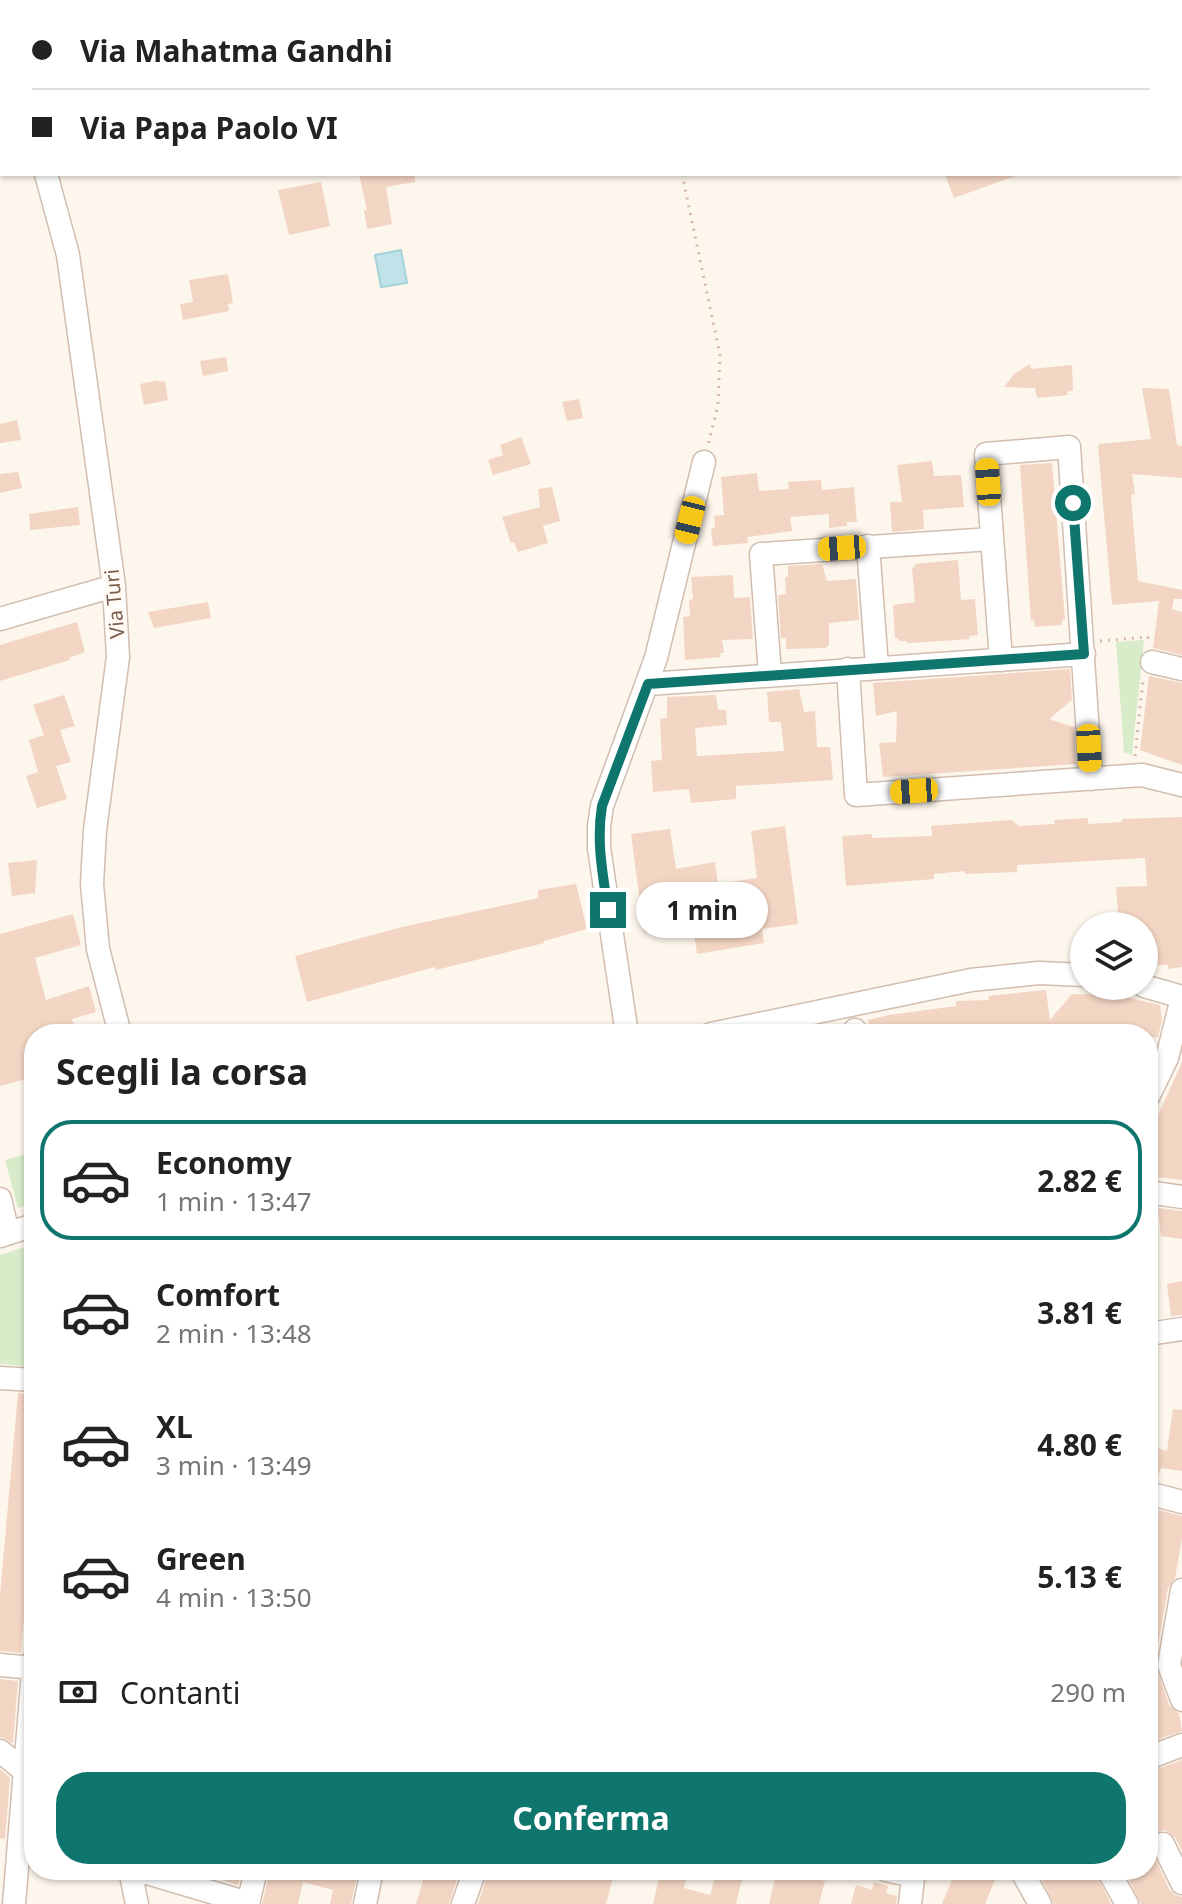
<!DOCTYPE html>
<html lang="it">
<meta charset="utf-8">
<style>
:root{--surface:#fff;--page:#f2f2f2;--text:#222;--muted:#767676;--line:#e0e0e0;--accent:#0f766e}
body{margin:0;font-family:"Noto Sans",sans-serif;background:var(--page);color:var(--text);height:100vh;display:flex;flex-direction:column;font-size:30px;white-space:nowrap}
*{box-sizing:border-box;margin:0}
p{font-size:26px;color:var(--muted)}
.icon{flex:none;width:44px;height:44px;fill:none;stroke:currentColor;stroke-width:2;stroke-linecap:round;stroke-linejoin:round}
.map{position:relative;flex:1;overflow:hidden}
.panel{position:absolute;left:24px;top:1024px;width:1134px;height:856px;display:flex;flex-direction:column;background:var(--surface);border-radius:32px;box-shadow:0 2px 6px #0004}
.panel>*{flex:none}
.hud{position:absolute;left:0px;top:0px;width:1182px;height:176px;box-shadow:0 2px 6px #0004;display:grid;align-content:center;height:176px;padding:0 32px;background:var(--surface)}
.buttons{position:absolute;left:1070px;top:912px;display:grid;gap:16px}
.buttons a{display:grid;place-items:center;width:88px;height:88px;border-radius:50%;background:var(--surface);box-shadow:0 2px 6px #0004;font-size:40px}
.end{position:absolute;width:36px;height:36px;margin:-18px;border:10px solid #0f766e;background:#fff;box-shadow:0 0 0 4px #fff}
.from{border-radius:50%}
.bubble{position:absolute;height:56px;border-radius:28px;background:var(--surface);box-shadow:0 2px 6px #0004;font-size:26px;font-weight:700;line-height:56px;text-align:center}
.car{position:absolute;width:24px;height:48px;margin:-24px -12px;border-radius:10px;box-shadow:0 0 6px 2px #0007;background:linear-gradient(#f5c518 24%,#345 0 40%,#f5c518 0 76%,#345 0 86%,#f5c518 0)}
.hud b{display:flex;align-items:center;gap:28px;height:76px;font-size:30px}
.hud b+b{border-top:2px solid var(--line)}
.hud i{width:20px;height:20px;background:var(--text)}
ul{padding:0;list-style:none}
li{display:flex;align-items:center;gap:24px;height:120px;margin:0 16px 12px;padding:0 16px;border:4px solid transparent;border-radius:32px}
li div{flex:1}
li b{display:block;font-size:30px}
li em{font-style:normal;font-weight:700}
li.active{border-color:var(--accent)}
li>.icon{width:72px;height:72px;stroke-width:1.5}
h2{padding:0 32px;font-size:36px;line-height:96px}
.pay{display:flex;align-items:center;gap:20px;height:88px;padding:0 32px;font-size:30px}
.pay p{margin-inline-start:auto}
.action{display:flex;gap:16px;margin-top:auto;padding:16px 32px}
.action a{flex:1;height:92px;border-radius:32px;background:var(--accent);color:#fff;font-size:32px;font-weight:700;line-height:92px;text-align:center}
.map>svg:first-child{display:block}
</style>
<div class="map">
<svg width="1182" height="1904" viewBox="0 0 1182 1904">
<rect width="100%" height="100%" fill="#fdf6ec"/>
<path fill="#d8ecc9" d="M 1144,640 L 1132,755 L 1124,752 L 1116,642 Z
M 34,1152 L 34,1203 L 18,1208 L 5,1160 Z
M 34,1244 L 34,1367 L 0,1364 L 0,1255 Z"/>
<path fill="#bfe3e8" stroke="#a5d3da" stroke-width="2" d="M 401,250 L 407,283 L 381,287 L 375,255 Z"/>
<path fill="#f3d5c3" d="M 359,174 L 415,174 L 415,182 L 386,187 L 392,224 L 367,229 L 364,210 L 367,210 Z
M 945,174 L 1015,174 L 1015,176 L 954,198 Z
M 321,182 L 330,226 L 289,235 L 278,190 Z
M 228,274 L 233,303 L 228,304 L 229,311 L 183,320 L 180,304 L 193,302 L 189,280 Z
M 226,357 L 228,371 L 203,376 L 200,361 Z
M 1030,364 L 1031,369 L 1072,365 L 1073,390 L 1067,392 L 1068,395 L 1037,398 L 1035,388 L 1004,387 L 1014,374 Z
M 159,380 L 159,382 L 165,381 L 168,400 L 144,405 L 140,384 Z
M 1142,388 L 1169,389 L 1177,445 L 1182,446 L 1182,478 L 1132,474 L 1135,494 L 1131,495 L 1138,581 L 1182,590 L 1182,599 L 1174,599 L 1172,609 L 1182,612 L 1182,655 L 1153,648 L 1159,601 L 1112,605 L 1098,446 L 1100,444 L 1151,439 Z
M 579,399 L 583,418 L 567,421 L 562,402 Z
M 17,420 L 21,440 L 0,443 L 0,424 Z
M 521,437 L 531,464 L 493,475 L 488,460 L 503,455 L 500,445 Z
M 932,461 L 934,476 L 961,475 L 964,507 L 923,510 L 924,529 L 892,532 L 890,502 L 902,502 L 897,465 Z
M 1052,463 L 1065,619 L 1062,620 L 1062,625 L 1035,627 L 1034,620 L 1031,621 L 1020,465 Z
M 18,472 L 22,488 L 0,493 L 0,474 Z
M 757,473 L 759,491 L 789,489 L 788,482 L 821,480 L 822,490 L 854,487 L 857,522 L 847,522 L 847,526 L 829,528 L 829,514 L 790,517 L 792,531 L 747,537 L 748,543 L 713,546 L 711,529 L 715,528 L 714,516 L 724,515 L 721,477 Z
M 552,487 L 560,521 L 543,526 L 548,543 L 518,552 L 514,542 L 511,543 L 502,517 L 540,507 L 538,489 Z
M 78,507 L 80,525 L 30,530 L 29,514 Z
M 958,560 L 961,600 L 975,599 L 978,635 L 969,636 L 969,639 L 943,641 L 907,643 L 907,641 L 899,641 L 898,638 L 895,638 L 893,605 L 915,602 L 912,568 L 915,567 L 915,564 Z
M 822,564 L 827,581 L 856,579 L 859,620 L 829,623 L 829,645 L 825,648 L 786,649 L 786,638 L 781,638 L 778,595 L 786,594 L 785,577 L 788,577 L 788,566 Z
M 733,575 L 734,598 L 750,597 L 753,639 L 722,640 L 724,653 L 720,653 L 721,657 L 685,660 L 683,617 L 690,616 L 689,600 L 693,599 L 691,577 Z
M 208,602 L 211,618 L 154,628 L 148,612 Z
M 77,622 L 85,652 L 69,658 L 70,660 L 0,681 L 0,645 Z
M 1070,669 L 1072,700 L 1049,719 L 1074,727 L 1076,764 L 883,777 L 879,743 L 896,742 L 897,711 L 876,716 L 873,683 Z
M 1149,676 L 1182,683 L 1182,765 L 1140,750 Z
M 799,689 L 804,712 L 815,711 L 817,747 L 830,747 L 833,780 L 736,786 L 736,799 L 691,803 L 689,789 L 653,792 L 651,761 L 662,760 L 660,719 L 667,718 L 667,697 L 716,695 L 718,710 L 726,710 L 727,725 L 695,728 L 697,756 L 784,751 L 781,722 L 769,722 L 767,692 Z
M 64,695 L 75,726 L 60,730 L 71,762 L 56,766 L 67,799 L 37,808 L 26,776 L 38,772 L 29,740 L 44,735 L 33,705 Z
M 1182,817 L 1182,967 L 1168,969 L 1168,965 L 1155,965 L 1154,961 L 1144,961 L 1144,926 L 1119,926 L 1116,887 L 1147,886 L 1145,858 L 1017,865 L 1017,872 L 965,874 L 965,871 L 934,874 L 934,879 L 846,886 L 842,836 L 872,834 L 872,838 L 932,836 L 931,826 L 1011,820 L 1019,826 L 1055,824 L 1054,820 L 1088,818 L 1088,824 L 1122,822 L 1122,819 Z
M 785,826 L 798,924 L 762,929 L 764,943 L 697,954 L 693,927 L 644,933 L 631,834 L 670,829 L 676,869 L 715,862 L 718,884 L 757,878 L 751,831 Z
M 37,860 L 35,893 L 12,896 L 8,863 Z
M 576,884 L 587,929 L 544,941 L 544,943 L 436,970 L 435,967 L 307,1002 L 295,956 L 402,927 L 538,898 L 538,890 Z
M 73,914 L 81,945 L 35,958 L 46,1000 L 89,986 L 96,1012 L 72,1019 L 76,1034 L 34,1034 L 34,1077 L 0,1086 L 0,934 Z
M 1046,990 L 1050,1020 L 1072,994 L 1116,995 L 1160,1005 L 1162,1020 L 1158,1037 L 1148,1038 L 1148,1034 L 1020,1034 L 1019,1032 L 869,1034 L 868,1020 L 889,1015 L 956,1006 L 956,1001 L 989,1000 L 988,996 Z
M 1182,1062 L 1182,1180 L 1148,1176 L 1148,1138 Z
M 1158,1208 L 1182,1211 L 1182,1239 L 1161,1236 Z
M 1182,1281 L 1182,1315 L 1171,1316 L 1167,1284 Z
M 18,1393 L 34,1394 L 34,1498 L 21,1653 L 0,1651 L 0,1595 Z
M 1173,1409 L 1182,1410 L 1182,1471 L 1161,1468 L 1156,1481 L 1148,1479 L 1148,1445 L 1167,1451 Z
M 1159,1510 L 1182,1516 L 1182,1538 L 1175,1578 L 1168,1588 L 1155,1663 L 1169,1705 L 1179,1714 L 1182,1731 L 1148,1743 L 1148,1574 Z
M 0,1679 L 18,1681 L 13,1743 L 0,1737 Z
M 1182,1760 L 1182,1851 L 1175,1837 L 1165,1830 L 1156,1832 L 1149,1844 L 1169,1889 L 1175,1895 L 1182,1897 L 1182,1904 L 1141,1904 L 1124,1870 L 1148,1870 L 1148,1772 Z
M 0,1769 L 10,1778 L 5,1839 L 0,1838 Z
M 193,1870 L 242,1870 L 238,1885 Z
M 270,1870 L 358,1870 L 351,1904 L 330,1904 L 333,1890 L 303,1882 L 298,1904 L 262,1904 Z
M 426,1870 L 460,1870 L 449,1904 L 416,1904 Z
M 489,1870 L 615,1870 L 606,1904 L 478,1904 Z
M 661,1870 L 688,1870 L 684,1888 L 710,1895 L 717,1870 L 744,1870 L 736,1904 L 653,1904 Z
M 777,1870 L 794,1870 L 825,1881 L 819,1904 L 769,1904 Z
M 956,1870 L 999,1870 L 985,1904 L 942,1904 Z
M 1037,1870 L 1094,1870 L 1111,1904 L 1054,1904 Z
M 874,1882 L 888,1886 L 886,1893 L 897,1896 L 896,1904 L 851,1904 L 856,1885 L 872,1890 Z"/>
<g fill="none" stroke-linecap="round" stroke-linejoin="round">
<g stroke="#d1beb0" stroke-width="25">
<path id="minor" d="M 0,43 L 2,51
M 46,174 L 68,255 L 114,586 L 118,657 L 95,830 L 92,884 L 98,949 L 120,1034
M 868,546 L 877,667
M 0,619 L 114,586
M 1001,660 L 986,454 L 1069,447 L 1091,779
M 1152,662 L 1182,669
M 848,669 L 856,795 L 1142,775 L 1182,785
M 770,674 L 761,554 L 992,539
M 648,684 L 1084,654
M 1144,986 L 1182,997
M 855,1030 L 855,1034
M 627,1034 L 599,848 L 599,826 L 602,806 L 656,658 L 704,462
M 711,1034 L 971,980 L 1039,973 L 1084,975
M 1148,1097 L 1167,1058 L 1182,998
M 1148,1192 L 1182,1197
M 0,1199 L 8,1233
M 0,1236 L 34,1225
M 1148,1334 L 1182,1329
M 0,1378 L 34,1380
M 1148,1493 L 1182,1502
M 1182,1590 L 1169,1665 L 1182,1700
M 0,1665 L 34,1668
M 0,1751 L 33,1778
M 1148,1758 L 1182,1745
M 1163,1844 L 1182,1883
M 130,1870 L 137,1904
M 137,1870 L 248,1903
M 886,1870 L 913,1876
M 1021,1870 L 1040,1904
M 1108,1870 L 1127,1904
M 14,1904 L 34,1660
M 248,1904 L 256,1870
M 365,1904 L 372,1870
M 463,1904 L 475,1870
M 910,1904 L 914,1870"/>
</g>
<path stroke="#d9b8a5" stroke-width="3" stroke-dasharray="2 6" stroke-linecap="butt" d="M 582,0 L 582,2
M 1180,50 L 1182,50
M 682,174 L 720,355 L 718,405 L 708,445
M 1100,641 L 1148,637 L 1148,641
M 1135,756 L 1143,680"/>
<use href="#minor" stroke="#fff" stroke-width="22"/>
</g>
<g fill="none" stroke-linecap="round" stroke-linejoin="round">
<path stroke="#0f766e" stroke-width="10" d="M 608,910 C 603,875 596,842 602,806 L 648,684 L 1084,654 L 1073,503"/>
</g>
<g text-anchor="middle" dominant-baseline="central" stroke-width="7" stroke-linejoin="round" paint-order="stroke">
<g font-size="20" fill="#7a5c4d" stroke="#fffaf3">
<text transform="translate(114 604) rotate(-95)">Via Turi</text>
</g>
</g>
</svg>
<div class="buttons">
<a><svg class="icon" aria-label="layers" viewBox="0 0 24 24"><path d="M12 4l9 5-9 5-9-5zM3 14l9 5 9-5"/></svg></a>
</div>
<i class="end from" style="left:1073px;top:503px"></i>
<i class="end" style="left:608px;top:910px"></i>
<div class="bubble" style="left:636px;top:882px;width:132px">1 min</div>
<i class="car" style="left:988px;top:482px;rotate:356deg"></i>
<i class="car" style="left:690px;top:520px;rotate:194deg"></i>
<i class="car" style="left:842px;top:548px;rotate:266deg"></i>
<i class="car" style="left:1089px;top:748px;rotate:177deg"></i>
<i class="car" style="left:914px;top:791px;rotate:266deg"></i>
<div class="hud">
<b><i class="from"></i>Via Mahatma Gandhi</b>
<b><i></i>Via Papa Paolo VI</b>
</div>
<section class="panel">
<h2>Scegli la corsa</h2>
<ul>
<li class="active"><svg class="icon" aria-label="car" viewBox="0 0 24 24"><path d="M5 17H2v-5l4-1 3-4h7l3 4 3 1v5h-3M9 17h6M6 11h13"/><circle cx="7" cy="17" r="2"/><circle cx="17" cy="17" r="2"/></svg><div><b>Economy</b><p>1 min · 13:47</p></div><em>2.82 €</em></li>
<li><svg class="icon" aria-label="car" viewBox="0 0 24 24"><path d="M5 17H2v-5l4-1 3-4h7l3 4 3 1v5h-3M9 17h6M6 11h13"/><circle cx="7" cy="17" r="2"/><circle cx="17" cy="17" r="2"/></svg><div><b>Comfort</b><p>2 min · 13:48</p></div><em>3.81 €</em></li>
<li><svg class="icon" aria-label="car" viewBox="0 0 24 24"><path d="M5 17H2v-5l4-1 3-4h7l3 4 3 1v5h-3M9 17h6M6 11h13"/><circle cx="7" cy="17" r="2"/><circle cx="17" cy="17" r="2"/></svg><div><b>XL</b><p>3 min · 13:49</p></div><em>4.80 €</em></li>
<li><svg class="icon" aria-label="car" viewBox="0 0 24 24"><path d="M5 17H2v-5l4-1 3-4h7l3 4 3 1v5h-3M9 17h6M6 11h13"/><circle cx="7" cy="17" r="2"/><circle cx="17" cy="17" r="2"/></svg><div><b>Green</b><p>4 min · 13:50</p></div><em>5.13 €</em></li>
</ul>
<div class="pay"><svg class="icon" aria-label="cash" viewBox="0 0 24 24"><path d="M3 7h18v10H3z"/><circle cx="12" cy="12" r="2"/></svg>Contanti<p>290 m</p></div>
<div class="action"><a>Conferma</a></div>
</section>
</div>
